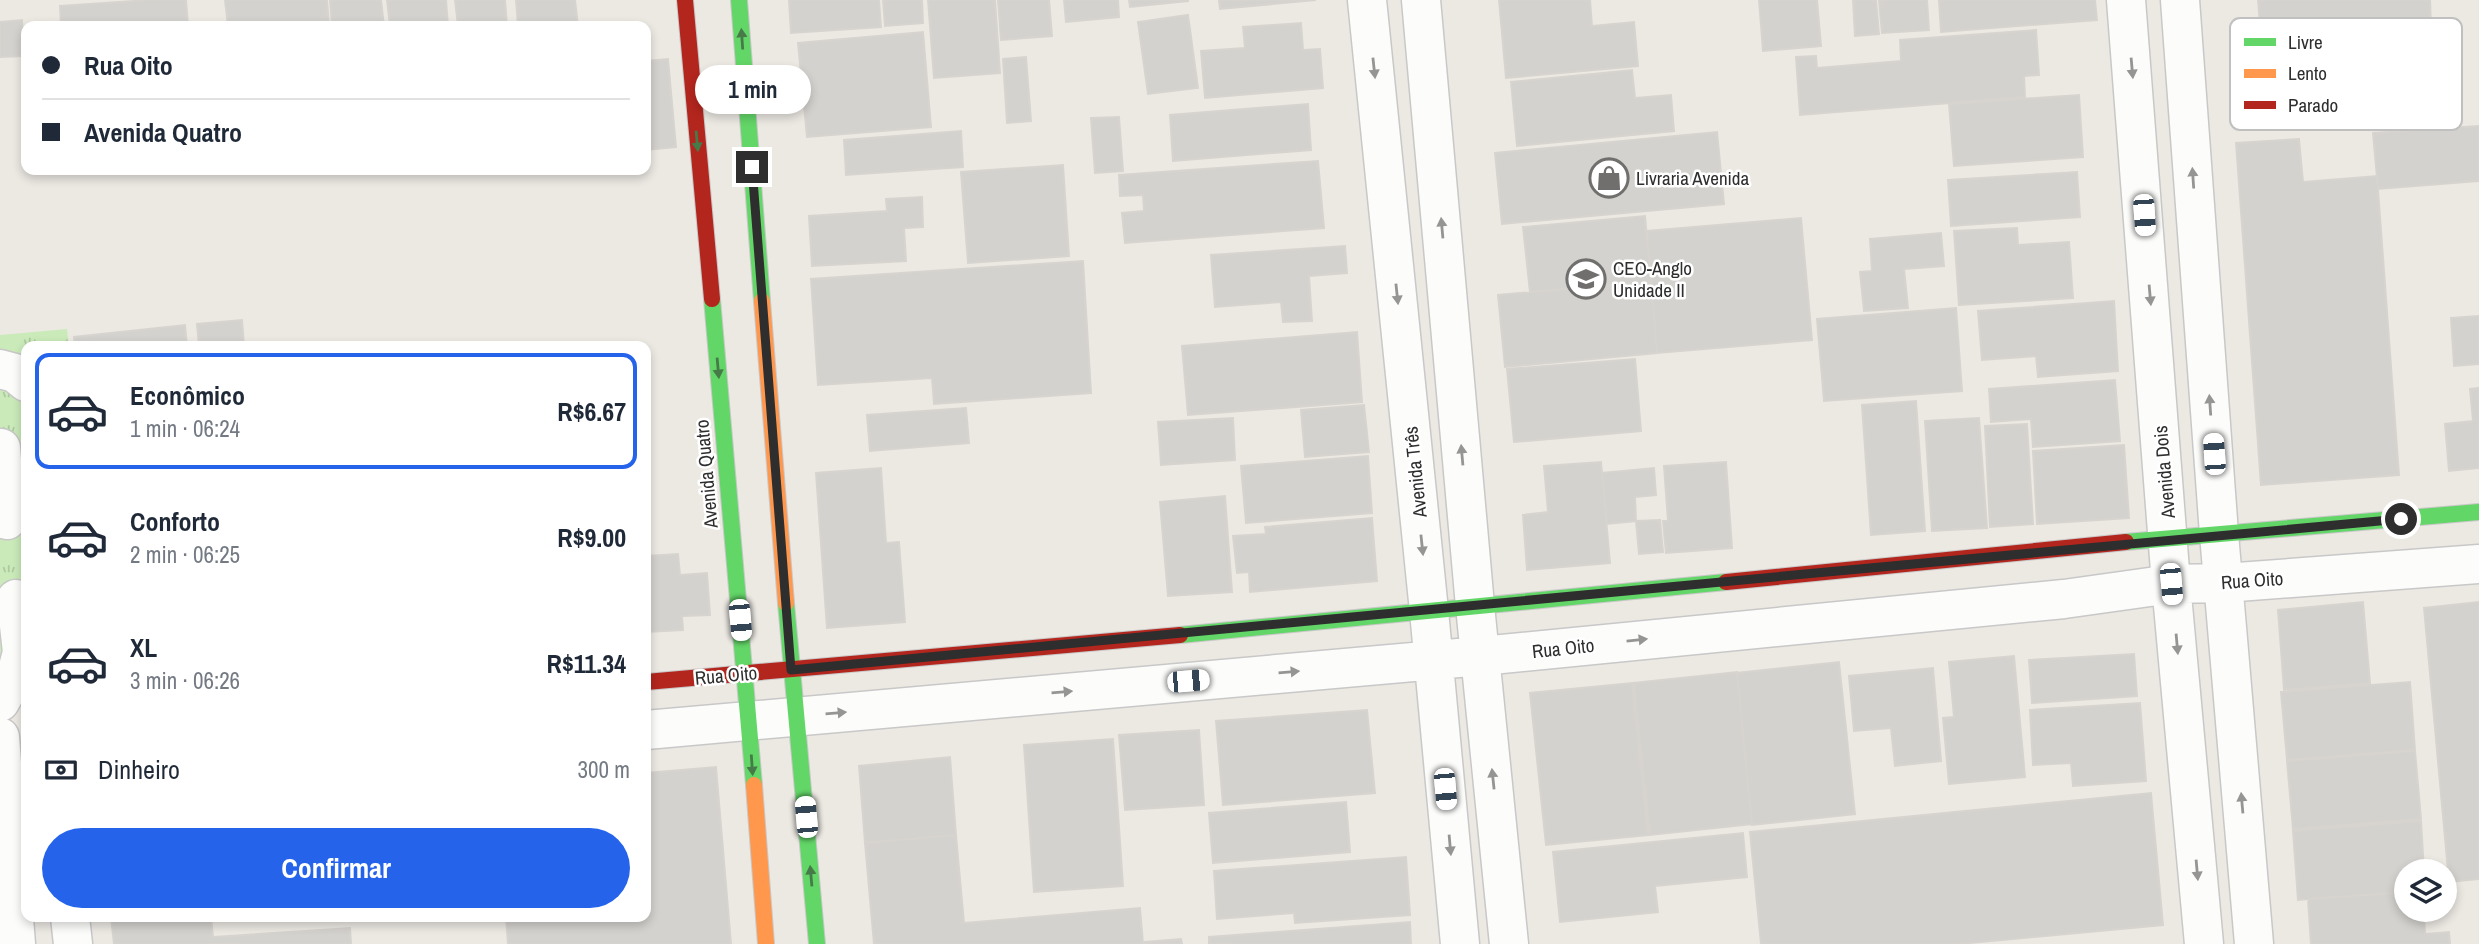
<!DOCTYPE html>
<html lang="pt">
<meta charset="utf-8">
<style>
:root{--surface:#fff;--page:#f6f6f7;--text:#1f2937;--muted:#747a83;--line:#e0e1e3;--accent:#2563eb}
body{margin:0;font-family:"Archivo Narrow",sans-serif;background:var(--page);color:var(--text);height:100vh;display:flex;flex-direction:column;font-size:26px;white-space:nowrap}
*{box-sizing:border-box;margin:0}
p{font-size:23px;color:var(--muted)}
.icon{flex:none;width:38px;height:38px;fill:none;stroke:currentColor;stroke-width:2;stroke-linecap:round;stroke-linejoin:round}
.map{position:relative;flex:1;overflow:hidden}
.side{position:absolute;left:21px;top:341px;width:630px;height:581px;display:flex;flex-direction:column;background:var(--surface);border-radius:14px;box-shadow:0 4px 10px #0003}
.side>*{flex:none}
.banner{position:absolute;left:21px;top:21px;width:630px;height:154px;border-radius:14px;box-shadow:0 4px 10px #0003;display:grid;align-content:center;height:154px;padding:0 21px;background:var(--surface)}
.buttons{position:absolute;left:2394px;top:859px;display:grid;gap:14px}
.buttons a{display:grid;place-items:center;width:63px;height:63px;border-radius:50%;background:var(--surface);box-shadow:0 4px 10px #0003;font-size:35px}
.end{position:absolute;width:32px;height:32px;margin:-16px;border:9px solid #2e2e2e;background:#fff;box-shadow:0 0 0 4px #fff}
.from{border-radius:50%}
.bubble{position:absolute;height:49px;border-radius:24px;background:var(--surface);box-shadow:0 4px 10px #0003;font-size:23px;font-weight:800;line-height:49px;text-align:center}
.car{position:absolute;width:21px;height:42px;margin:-21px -10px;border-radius:9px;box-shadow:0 0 5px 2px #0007;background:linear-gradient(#fff 24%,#345 0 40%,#fff 0 76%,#345 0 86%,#fff 0)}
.banner b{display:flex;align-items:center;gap:24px;height:66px;font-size:26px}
.banner b+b{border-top:2px solid var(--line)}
.banner i{width:18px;height:18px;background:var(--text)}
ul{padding:12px 0 0;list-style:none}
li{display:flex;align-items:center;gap:21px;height:116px;margin:0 14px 10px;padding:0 7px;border:4px solid transparent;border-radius:14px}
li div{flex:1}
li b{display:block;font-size:26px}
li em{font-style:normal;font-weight:800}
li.on{border-color:var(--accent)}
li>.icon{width:63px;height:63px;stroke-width:1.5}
.pay{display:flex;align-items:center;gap:18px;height:77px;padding:0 21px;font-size:26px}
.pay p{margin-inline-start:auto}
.button{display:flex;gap:14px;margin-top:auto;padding:14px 21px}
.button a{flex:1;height:80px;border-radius:42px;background:var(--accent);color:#fff;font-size:28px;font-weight:800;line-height:80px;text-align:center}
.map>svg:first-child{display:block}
</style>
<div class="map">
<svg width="2479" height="944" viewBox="0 0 2479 944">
<defs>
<pattern id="park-tufts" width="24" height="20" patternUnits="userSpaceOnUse" patternTransform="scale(1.75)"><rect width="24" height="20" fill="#caeab9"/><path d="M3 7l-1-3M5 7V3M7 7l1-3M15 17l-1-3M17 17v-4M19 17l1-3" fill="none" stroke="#aec99f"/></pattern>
</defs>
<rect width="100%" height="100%" fill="#ece9e3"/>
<path fill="url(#park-tufts)" d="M 67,329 L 69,346 L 26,346 L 26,686 L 0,689 L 0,335 Z"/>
<path fill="#d4d2ce" stroke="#d7d4cf" stroke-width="2" d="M 149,0 L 186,0 L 188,26 L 61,26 L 60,6 Z
M 225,0 L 327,0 L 329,26 L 228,26 Z
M 330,0 L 381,0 L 384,26 L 332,26 Z
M 387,0 L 446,0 L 448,26 L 390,26 Z
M 455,0 L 505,0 L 507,26 L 458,26 Z
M 516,0 L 575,0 L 578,26 L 518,26 Z
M 789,0 L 879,0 L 881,27 L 791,33 Z
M 883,0 L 922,0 L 923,23 L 885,26 Z
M 928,0 L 995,0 L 1000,73 L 934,78 Z
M 998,0 L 1049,0 L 1052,36 L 1001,40 Z
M 1064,0 L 1118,0 L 1119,17 L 1066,22 Z
M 1129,0 L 1188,0 L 1188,1 L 1130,7 Z
M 1219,0 L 1316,0 L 1220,9 Z
M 1499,0 L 1590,0 L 1592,26 L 1634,22 L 1638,66 L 1506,78 Z
M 1759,0 L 1817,0 L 1821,46 L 1763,51 Z
M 1853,0 L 1876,0 L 1879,34 L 1855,36 Z
M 1879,0 L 1927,0 L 1929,30 L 1882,33 Z
M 1939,0 L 2095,0 L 2097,20 L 1941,32 Z
M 2258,0 L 2430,0 L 2431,25 L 2324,34 L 2324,44 L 2262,49 Z
M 1188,15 L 1198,88 L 1148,94 L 1138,22 Z
M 22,20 L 24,56 L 0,57 L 0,22 Z
M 1301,23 L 1303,50 L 1320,49 L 1323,88 L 1205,98 L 1201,51 L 1245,48 L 1243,27 Z
M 2036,30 L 2039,75 L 2024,76 L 2025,97 L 1800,115 L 1796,57 L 1816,56 L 1817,68 L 1901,61 L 1900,40 Z
M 923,32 L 931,127 L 807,137 L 798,43 Z
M 1026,57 L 1031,121 L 1007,123 L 1003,59 Z
M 668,59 L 676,147 L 646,150 L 646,61 Z
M 1632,70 L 1635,98 L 1671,95 L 1674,131 L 1517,146 L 1511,82 Z
M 2079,95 L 2083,157 L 1954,166 L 1949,104 Z
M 1308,104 L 1311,150 L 1173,161 L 1170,115 Z
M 1119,117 L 1123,171 L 1095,173 L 1091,118 Z
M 2479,126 L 2479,181 L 2378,189 L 2373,133 Z
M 961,131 L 963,167 L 846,175 L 844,140 Z
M 1717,132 L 1724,204 L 1502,224 L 1495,153 Z
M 2299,139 L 2303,182 L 2377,176 L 2399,475 L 2261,485 L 2236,143 Z
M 1318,161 L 1324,228 L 1125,243 L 1122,213 L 1144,211 L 1143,195 L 1120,196 L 1119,175 Z
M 1063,165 L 1069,256 L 968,263 L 961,172 Z
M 2077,172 L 2080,217 L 1951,226 L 1948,180 Z
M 922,197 L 923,227 L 904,228 L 906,261 L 812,266 L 809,216 L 887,211 L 886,199 Z
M 1645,216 L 1651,282 L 1530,292 L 1523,227 Z
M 1801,218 L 1812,340 L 1657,353 L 1647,231 Z
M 2017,228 L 2018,245 L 2069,242 L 2073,298 L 1959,305 L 1954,231 Z
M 1941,233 L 1944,266 L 1904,269 L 1908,308 L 1864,311 L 1860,272 L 1872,271 L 1870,239 Z
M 1345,246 L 1347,273 L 1309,276 L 1312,321 L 1283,322 L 1281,302 L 1215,307 L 1211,255 Z
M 1083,261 L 1091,393 L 934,404 L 932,378 L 818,385 L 811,279 Z
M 1651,282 L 1657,353 L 1505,367 L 1498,295 Z
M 2114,301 L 2118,371 L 2038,377 L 2036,356 L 1982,360 L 1978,311 Z
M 1956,308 L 1962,391 L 1824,401 L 1817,319 Z
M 2479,316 L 2479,364 L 2454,366 L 2451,318 Z
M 242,320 L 244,346 L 199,346 L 197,324 Z
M 185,325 L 187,346 L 75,346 L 74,337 Z
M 1357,332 L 1362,402 L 1188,415 L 1182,346 Z
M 1635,359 L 1641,431 L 1514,442 L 1507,369 Z
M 2115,380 L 2120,441 L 2033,447 L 2031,419 L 1991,422 L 1989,389 Z
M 2479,388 L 2479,468 L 2449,471 L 2445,424 L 2473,421 L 2470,389 Z
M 1916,401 L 1925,531 L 1871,535 L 1862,405 Z
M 1364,405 L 1369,452 L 1305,457 L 1301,410 Z
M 966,408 L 969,443 L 870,451 L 867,415 Z
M 1233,418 L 1235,460 L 1161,465 L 1158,422 Z
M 1979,418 L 1987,528 L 1932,531 L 1925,421 Z
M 2027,424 L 2033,524 L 1990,527 L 1985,426 Z
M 2124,445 L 2129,518 L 2037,524 L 2033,451 Z
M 1368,456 L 1372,513 L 1246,523 L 1241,466 Z
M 1601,462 L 1610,563 L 1527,570 L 1523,515 L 1548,512 L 1544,466 Z
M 1726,462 L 1732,548 L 1666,553 L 1663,521 L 1668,521 L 1664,466 Z
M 881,468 L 886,543 L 899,542 L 905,622 L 827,628 L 816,473 Z
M 1654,468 L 1656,495 L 1635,497 L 1636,521 L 1607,524 L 1602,473 Z
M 1225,496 L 1232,592 L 1168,596 L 1160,502 Z
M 1372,518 L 1377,581 L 1250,592 L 1249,572 L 1237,573 L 1233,536 L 1266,534 L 1265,527 Z
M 1660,520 L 1663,552 L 1639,554 L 1636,521 Z
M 678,554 L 680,575 L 707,573 L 710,615 L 682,616 L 683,630 L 646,632 L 646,556 Z
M 2363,602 L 2370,683 L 2284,690 L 2278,610 Z
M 2479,602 L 2479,879 L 2449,882 L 2424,608 Z
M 2134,654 L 2137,696 L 2032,703 L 2029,660 Z
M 2014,656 L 2025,777 L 1949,784 L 1943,718 L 1954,717 L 1949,662 Z
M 1839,662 L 1855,814 L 1752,825 L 1737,673 Z
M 1933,668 L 1941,761 L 1895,766 L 1891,728 L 1854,731 L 1849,676 Z
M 1737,672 L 1752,824 L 1650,835 L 1634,683 Z
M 2410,682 L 2415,750 L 2287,760 L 2281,692 Z
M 1632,683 L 1648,835 L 1546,845 L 1530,693 Z
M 2140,703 L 2146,781 L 2073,786 L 2071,763 L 2033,765 L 2030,710 Z
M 1367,710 L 1375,793 L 1223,805 L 1216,721 Z
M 1199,730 L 1204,805 L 1125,810 L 1119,735 Z
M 1113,739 L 1123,886 L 1034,892 L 1024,745 Z
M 2415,751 L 2421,819 L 2293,829 L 2287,761 Z
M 950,757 L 956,835 L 865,843 L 859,766 Z
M 716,767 L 731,944 L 508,944 L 506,917 L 646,917 L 646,773 Z
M 2151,793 L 2163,925 L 1959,944 L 1761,944 L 1750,832 Z
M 1346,802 L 1350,852 L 1213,863 L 1209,813 Z
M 2421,821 L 2424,872 L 2406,872 L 2406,892 L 2298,900 L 2293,831 Z
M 1743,833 L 1747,877 L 1655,886 L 1658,912 L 1560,922 L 1553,852 Z
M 956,835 L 964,923 L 1140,908 L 1143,944 L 874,944 L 865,843 Z
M 1406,857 L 1410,915 L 1295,923 L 1294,913 L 1217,919 L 1214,871 Z
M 2406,892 L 2406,910 L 2424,910 L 2425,934 L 2449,932 L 2450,944 L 2311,944 L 2308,899 Z
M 111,917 L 211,917 L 213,937 L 350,928 L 351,944 L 114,944 Z
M 1410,922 L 1411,944 L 1209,944 L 1209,937 Z
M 1181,939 L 1182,944 L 1145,944 L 1145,942 Z"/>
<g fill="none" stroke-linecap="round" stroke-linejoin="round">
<g stroke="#c9c8c8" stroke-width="41">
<path id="street" d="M 1367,0 L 1429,611 L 1460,944
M 1421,0 L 1475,606 L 1509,944
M 2126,0 L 2171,584 L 2204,944
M 2180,0 L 2219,534 L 2254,944
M 0,369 L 15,373 L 26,382
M 1,448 L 7,520
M 16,599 L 22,652 L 26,663
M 0,702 L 17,671 L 22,652
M 646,730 L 1481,656 L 2064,599 L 2171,584 L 2224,583 L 2479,564
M 0,737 L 16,944
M 70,917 L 73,944"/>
</g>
<g stroke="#c9c8c8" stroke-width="18">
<path id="fast" d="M 739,0 L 762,301
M 712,299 L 754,785
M 2126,542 L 2479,512
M 786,603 L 817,944
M 1180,635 L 1726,582"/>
</g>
<g stroke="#c9c8c8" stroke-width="18">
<path id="slow" d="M 762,301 L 786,603
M 754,785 L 766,944"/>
</g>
<g stroke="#c9c8c8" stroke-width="18">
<path id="jam" d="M 685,0 L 712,299
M 1726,582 L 2126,542
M 646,682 L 1180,635"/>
</g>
<use href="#street" stroke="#fcfcfb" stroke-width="38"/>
<use href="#fast" stroke="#63d668" stroke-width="16"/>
<use href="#slow" stroke="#ff974d" stroke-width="16"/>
<use href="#jam" stroke="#b3261e" stroke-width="16"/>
</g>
<defs><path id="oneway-solid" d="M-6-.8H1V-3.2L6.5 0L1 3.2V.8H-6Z" transform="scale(1.75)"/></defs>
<g fill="#467a48">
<use href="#oneway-solid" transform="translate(742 39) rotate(-94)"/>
<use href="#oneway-solid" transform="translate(697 141) rotate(85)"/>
<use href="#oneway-solid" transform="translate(718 368) rotate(85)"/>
<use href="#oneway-solid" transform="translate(752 765) rotate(86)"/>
<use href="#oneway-solid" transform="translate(811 876) rotate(-95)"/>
</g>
<g fill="#959594">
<use href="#oneway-solid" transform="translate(1374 68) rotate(84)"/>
<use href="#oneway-solid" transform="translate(2132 68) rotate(85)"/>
<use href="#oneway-solid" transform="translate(2193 178) rotate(-94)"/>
<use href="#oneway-solid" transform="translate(1442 228) rotate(-95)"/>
<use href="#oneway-solid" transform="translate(1397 294) rotate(84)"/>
<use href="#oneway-solid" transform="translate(2150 295) rotate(85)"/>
<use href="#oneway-solid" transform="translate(2210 405) rotate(-94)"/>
<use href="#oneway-solid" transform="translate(1462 455) rotate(-95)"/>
<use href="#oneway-solid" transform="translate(1422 545) rotate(84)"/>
<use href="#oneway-solid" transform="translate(1637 640) rotate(-6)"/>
<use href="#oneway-solid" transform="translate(2177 644) rotate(85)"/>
<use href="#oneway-solid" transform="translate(1289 672) rotate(-5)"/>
<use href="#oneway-solid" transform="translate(1062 692) rotate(-5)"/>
<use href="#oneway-solid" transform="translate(836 713) rotate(-5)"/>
<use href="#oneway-solid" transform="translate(1493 779) rotate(-96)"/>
<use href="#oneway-solid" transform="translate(2242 803) rotate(-95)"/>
<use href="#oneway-solid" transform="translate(1450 845) rotate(85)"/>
<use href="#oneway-solid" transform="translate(2197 870) rotate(85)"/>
</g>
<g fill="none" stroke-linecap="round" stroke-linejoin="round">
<path stroke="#2e2e2e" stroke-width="9" d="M 752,167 L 791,670 C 1328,622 1864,566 2401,519"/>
</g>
<defs>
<g id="shop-ring" transform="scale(2.0125)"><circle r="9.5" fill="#fff" stroke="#706f6d" stroke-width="1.5"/><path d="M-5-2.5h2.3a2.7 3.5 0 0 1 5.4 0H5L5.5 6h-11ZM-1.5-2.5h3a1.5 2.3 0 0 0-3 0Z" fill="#706f6d"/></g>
<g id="school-ring" transform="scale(2.0125)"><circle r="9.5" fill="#fff" stroke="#706f6d" stroke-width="1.5"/><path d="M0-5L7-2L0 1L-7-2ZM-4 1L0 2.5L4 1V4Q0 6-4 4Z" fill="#706f6d"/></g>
</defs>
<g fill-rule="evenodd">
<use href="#shop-ring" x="1609" y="178"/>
<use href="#school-ring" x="1586" y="279"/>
</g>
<g text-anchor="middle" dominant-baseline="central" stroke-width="5" stroke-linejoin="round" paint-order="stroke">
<g font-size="19" fill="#2e2e2e" stroke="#fff" text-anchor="start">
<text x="1636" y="178">Livraria Avenida</text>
<text x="1613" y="268">CEO-Anglo<tspan x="1613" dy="22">Unidade II</tspan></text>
</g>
<g font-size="19" fill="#2e2e2e" stroke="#fff">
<text transform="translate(1415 472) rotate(-96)">Avenida Três</text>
<text transform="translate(2164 472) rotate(-95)">Avenida Dois</text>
<text transform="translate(706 474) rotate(-95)">Avenida Quatro</text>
<text transform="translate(2252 580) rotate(-4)">Rua Oito</text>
<text transform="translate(1563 648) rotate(-6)">Rua Oito</text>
<text transform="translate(726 675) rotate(-5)">Rua Oito</text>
</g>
</g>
<rect x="2230" y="18" width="232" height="112" rx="10" fill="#fff" stroke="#c0c0c0" stroke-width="2"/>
<rect x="2244" y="38" width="32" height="8" fill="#63d668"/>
<rect x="2244" y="69" width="32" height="9" fill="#ff974d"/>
<rect x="2244" y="101" width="32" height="8" fill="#b3261e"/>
<g font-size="19" fill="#2e2e2e">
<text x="2288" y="49">Livre</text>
<text x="2288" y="80">Lento</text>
<text x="2288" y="112">Parado</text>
</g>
</svg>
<div class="buttons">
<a><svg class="icon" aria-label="layers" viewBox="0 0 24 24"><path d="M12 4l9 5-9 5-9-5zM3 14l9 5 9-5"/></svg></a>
</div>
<i class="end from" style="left:2401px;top:519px"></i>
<i class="end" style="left:752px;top:167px"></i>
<div class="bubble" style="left:695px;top:65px;width:116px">1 min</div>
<i class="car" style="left:2144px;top:215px;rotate:176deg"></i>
<i class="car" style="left:2214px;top:454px;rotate:356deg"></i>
<i class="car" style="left:2171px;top:584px;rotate:175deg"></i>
<i class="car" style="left:740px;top:620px;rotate:175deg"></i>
<i class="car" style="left:1188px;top:681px;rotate:85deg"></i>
<i class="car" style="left:1445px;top:789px;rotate:175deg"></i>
<i class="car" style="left:806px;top:817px;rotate:355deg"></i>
<div class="banner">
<b><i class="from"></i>Rua Oito</b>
<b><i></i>Avenida Quatro</b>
</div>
<section class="side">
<ul>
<li class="on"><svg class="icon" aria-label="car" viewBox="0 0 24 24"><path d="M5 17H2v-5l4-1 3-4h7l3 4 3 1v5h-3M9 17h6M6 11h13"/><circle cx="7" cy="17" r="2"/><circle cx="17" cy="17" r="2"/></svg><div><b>Econômico</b><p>1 min · 06:24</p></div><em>R$6.67</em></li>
<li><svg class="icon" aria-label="car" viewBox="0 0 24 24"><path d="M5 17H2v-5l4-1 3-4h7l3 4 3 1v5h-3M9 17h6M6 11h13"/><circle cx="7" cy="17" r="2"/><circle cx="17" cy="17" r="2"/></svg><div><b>Conforto</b><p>2 min · 06:25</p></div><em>R$9.00</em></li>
<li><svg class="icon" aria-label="car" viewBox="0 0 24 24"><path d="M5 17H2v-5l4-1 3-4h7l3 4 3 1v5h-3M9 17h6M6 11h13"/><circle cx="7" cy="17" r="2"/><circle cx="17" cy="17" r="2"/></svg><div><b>XL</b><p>3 min · 06:26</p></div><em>R$11.34</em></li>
</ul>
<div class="pay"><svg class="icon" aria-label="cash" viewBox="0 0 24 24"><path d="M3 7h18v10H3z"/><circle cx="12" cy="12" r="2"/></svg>Dinheiro<p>300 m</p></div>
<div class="button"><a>Confirmar</a></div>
</section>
</div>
